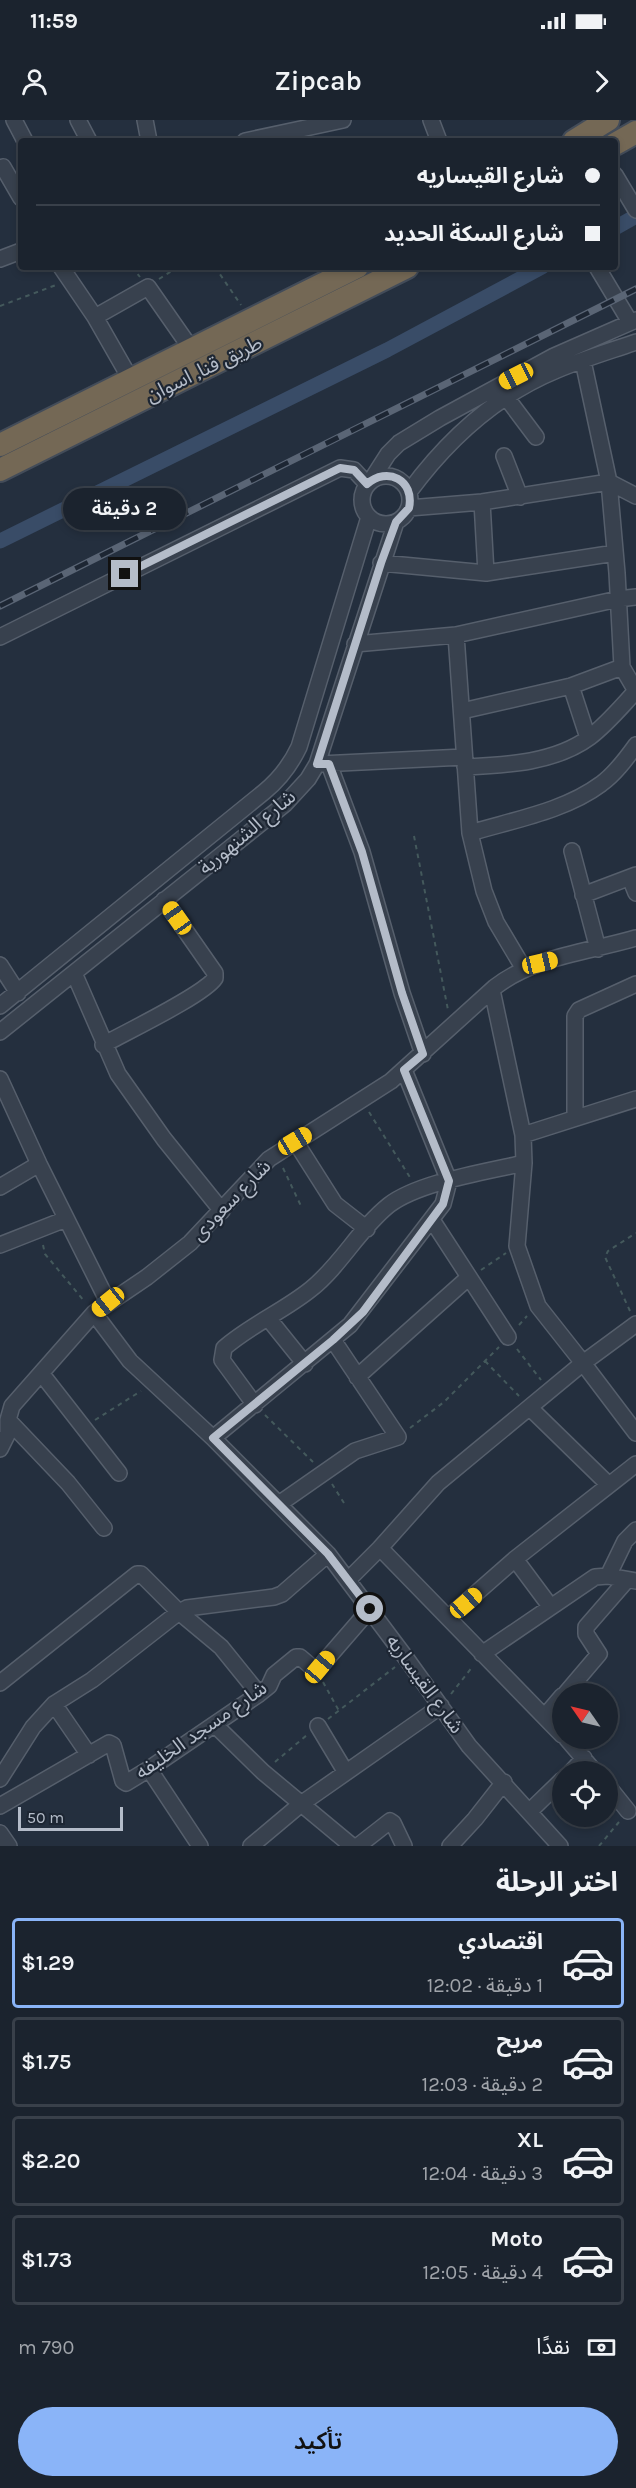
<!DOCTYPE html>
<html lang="ar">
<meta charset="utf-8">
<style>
:root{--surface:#1b232e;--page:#282f3a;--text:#f1f3f6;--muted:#a0a4aa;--line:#39404a;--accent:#8ab4f8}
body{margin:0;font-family:Karla,"Noto Sans Arabic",sans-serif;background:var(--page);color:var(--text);direction:rtl;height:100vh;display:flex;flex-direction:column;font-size:22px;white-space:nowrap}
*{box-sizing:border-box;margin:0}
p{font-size:20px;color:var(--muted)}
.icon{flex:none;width:33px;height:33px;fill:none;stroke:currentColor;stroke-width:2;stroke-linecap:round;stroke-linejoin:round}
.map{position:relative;height:1726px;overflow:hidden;direction:ltr}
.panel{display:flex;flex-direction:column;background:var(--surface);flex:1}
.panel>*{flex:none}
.banner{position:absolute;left:18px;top:18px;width:600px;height:132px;border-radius:6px;box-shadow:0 3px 9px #0003,0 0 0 2px var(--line);direction:rtl;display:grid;align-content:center;height:132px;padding:0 18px;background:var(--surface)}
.needle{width:39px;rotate:304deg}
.buttons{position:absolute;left:552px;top:1563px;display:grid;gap:12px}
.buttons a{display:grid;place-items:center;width:66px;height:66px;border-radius:50%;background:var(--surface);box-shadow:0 3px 9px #0003,0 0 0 2px var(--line);font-size:30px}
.scale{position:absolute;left:18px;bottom:15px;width:105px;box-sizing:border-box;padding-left:6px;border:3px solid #b4bcc9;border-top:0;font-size:16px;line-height:21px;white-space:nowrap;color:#b4bcc9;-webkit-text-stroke:4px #1d2633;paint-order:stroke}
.end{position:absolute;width:27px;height:27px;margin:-14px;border:8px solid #b4bcc9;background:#111;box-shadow:0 0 0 3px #111}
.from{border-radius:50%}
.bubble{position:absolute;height:42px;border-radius:21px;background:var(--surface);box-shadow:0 3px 9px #0003,0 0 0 2px var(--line);font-size:20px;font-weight:600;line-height:42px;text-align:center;direction:rtl}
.car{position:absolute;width:18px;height:36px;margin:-18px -9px;border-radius:8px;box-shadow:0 0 4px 2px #0007;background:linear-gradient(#f5c518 24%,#345 0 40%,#f5c518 0 76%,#345 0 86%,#f5c518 0)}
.banner b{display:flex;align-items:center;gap:21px;height:57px;font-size:22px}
.banner b+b{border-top:2px solid var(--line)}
.banner i{width:15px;height:15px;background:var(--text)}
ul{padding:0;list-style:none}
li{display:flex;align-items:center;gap:18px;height:90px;margin:0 12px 9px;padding:0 6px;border:3px solid var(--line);border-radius:6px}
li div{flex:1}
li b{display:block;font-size:22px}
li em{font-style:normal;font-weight:600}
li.current{border-color:var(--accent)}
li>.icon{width:54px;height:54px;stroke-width:1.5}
h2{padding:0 18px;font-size:27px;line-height:72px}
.pay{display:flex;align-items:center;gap:15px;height:66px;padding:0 18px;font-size:22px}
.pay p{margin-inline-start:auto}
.button{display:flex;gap:12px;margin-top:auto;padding:12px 18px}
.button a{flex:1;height:69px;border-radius:36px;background:var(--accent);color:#111;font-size:24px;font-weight:600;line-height:69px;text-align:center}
.status{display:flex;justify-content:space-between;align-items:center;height:42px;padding:0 30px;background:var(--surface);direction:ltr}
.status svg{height:16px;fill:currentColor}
header{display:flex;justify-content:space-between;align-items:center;height:78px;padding:0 18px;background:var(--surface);font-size:27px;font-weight:600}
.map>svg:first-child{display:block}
</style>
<div class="status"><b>11:59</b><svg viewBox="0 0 49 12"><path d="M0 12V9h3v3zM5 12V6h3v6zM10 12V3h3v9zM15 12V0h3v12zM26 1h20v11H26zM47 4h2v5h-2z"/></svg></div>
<header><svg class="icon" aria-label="forward" viewBox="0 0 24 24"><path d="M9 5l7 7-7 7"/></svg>Zipcab<svg class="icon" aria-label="person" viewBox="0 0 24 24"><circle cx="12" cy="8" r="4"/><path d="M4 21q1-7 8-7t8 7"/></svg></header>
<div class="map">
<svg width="636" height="1726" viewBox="0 0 636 1726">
<rect width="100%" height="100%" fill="#242f3e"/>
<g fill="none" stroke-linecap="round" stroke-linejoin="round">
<path stroke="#394c67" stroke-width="15" d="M 615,108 L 636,96
M 0,421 L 387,230 L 542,147"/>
<g stroke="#565f6c" stroke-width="18">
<path id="minor" d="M 14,0 L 25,21
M 78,0 L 89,21
M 145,0 L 149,21
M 431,0 L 439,21
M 245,21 L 343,0
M 0,48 L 3,47 L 21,78
M 615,55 L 636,90
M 0,139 L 21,131
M 61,147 L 95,197 L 131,260
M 597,147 L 630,202
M 95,197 L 148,167 L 192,230
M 583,241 L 609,362 L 617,453 L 622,547 L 636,571
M 506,277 L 536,317
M 504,336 L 520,377
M362 380a24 24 0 1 1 48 0a24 24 0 1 1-48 0Z
M 372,359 L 388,334 L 399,323 L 440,298 L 554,236 L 636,200
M 409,372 C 448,319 496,275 557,250 C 583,239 610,231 636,222
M 482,382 L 486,453
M 409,388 L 482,382 L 609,362 L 636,376
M 381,443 L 486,453 L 615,433
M 456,515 L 470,713
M 0,517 L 340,348 L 354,350 L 367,364
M 355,524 L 456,515 L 618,479 L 636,477
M 571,566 L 588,618
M 462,591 L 571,566 L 622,547
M 320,644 L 464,637
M 329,644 L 362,732 L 402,873 L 423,934
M 465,647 C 506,645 555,643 590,617 C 607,604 621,587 636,571
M 572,731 L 598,829
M 630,758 L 636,773
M 583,775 L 636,755
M 0,845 L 18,873
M 524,849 L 496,802 L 484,771 L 470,713 C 513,700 565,691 601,664 C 615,654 626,639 636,625
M 74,853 L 118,954 L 164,1019 L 222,1091
M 492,870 L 523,1015 L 524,1043 L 517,1126 L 538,1186 L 583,1243 L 636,1204
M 0,886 L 264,672 C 280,659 290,646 299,627 L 369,397
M 0,912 L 285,684 L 308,659 L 317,644 L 396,402
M 103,925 C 126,912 204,875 215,858 L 215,853 L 164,780
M 0,959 L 39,1044 L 108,1182
M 575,997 L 575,896 L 579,890 L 636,864
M 523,1015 L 636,979
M 295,1021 L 335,1084 L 367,1109
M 0,1067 L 39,1044
M 432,1100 L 508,1217
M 0,1125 L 66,1099
M 94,1193 L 130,1241 L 213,1318 L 328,1434 L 406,1538 L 469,1626 L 560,1726
M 268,1198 L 305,1244
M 41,1253 L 119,1353
M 357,1257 L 468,1158
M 255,1285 L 222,1240 L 224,1228 C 250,1205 284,1191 311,1169 C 341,1145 359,1109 389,1085 C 419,1062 486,1052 524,1043
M 530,1288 L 609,1365
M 8,1300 L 68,1363 L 104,1408
M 213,1318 L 350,1205 L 443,1084 L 449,1061 L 404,950
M 0,1329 L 8,1313 L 8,1300 L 12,1286 L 94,1193 L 147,1157 L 190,1123 L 269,1039 L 391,961 L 495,867 C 535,836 589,832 636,818
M 279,1384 L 355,1331 L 398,1317 L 333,1220
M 380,1428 L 438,1363 L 583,1243 L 636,1313
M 515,1439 L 550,1486
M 608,1456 L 625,1421 L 636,1410
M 348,1460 L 380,1428 L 562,1615
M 449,1497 L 515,1439 L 636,1344
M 482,1534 L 595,1457 L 608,1456 L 636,1461
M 0,1563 L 137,1454 L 141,1454 L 179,1492 L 221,1527 L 259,1574
M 565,1574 L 599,1534 L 586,1514 L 586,1507 L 626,1461
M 54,1584 L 89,1635
M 545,1596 L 562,1576
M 215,1605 L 263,1652 L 352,1726
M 318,1606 L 345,1651
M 566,1618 L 595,1652
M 149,1649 L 200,1726
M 571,1652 L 584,1638
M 0,1659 L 33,1607 L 54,1584 L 92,1560 L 179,1492 L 187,1488 L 274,1477 L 282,1474 L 328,1434
M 608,1666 L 628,1691
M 0,1686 L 109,1623 L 113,1625 L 123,1661 L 126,1663 L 149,1649 L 259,1574 L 269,1566 L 274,1555 L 296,1537 L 300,1537 L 314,1549 L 318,1549 L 370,1489
M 530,1691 L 562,1660
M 0,1713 L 9,1726
M 251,1726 L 301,1684 L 441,1586
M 358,1726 L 390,1701 L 393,1703 L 404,1726
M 450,1726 L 475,1699 L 504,1662"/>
</g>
<g stroke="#434c59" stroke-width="26">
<path id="highway" d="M 574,21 L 608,0
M 615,24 L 636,12
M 0,325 L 357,147
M 0,350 L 407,147"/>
</g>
<path stroke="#44595c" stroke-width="2" stroke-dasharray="4.5 4.5" stroke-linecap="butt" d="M 132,147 L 140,157
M 215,147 L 241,185
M 159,159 L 178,147
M 0,186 L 56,165
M 414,716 L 448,890
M 369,992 L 411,1059
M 283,1048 L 301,1086
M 43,1125 L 45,1134 L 85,1182
M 481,1150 L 506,1133
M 630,1191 L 605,1137 L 608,1131 L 636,1113
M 519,1205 L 527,1196
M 517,1229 L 541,1260
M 485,1241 L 519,1276
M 265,1295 L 313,1342
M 95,1300 L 141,1271
M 410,1308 L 444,1282 L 499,1227
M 332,1364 L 344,1383
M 323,1562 L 339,1591
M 451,1574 L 473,1546
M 328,1599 L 395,1547
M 275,1642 L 307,1615
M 599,1726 L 619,1702"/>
<use href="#minor" stroke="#38414e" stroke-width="15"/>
<use href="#highway" stroke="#746855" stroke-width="22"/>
<g stroke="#5a6575" stroke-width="7">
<path id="rail" d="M 0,486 L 636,169"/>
</g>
<use href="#rail" stroke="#1d2633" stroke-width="4.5" stroke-dasharray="14" stroke-linecap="butt"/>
</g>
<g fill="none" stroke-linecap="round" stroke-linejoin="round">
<path stroke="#b4bcc9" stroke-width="8" d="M 125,454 L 340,348 L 354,350 L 367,364 C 387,346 415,360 409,388 L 396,402 L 381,443 L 317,644 L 329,644 L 362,732 L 402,873 L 423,934 L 404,950 L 449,1061 L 443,1084 L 363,1192 L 333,1220 L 213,1318 L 328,1434 L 370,1489"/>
</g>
<g text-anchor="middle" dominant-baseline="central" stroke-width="4.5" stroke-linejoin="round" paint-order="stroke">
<g font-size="20" fill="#b4bcc9" stroke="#1d2633">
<text transform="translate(204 249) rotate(-26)">طريق قنا, اسوان</text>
<text transform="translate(247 712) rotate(-40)">شارع الشنهورية</text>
<text transform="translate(231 1080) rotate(-46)">شارع سعودى</text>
<text transform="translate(425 1564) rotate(54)">شارع القيساريه</text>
<text transform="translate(201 1610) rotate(-35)">شارع مسجد الخليفه</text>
</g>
</g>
</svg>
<div class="buttons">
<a><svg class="needle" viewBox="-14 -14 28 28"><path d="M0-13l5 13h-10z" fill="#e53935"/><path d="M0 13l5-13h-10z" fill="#a0a4aa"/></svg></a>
<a><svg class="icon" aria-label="locate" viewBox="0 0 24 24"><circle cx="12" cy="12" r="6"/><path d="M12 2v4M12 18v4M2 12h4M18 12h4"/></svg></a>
</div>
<div class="scale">50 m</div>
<i class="end from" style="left:370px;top:1489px"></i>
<i class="end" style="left:125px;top:454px"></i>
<div class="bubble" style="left:63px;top:368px;width:123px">2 دقيقة</div>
<i class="car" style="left:516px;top:256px;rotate:243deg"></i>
<i class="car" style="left:177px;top:798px;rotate:325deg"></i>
<i class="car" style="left:540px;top:843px;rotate:77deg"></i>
<i class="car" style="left:295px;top:1021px;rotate:59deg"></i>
<i class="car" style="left:108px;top:1182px;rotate:231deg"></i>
<i class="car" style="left:466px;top:1483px;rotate:49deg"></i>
<i class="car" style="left:320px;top:1547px;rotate:40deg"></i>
<div class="banner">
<b><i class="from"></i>شارع القيساريه</b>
<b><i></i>شارع السكة الحديد</b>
</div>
</div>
<section class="panel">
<h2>اختر الرحلة</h2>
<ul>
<li class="current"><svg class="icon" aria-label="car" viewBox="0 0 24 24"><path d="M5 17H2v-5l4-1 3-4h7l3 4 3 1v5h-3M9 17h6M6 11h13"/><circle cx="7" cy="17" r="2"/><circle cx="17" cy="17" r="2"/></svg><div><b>اقتصادي</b><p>1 دقيقة · 12:02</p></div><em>$1.29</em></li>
<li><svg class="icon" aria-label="car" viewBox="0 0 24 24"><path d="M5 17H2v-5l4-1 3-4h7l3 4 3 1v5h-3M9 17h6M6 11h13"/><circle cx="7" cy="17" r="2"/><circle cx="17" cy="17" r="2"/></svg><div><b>مريح</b><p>2 دقيقة · 12:03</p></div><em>$1.75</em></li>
<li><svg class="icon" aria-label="car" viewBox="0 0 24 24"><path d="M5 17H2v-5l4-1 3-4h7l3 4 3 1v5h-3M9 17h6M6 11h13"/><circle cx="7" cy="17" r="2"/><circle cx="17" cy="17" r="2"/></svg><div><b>XL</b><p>3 دقيقة · 12:04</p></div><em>$2.20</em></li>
<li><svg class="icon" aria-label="car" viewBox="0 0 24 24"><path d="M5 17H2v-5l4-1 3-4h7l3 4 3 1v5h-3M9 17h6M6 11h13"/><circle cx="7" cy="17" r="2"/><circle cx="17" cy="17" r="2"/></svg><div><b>Moto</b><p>4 دقيقة · 12:05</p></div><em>$1.73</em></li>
</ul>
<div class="pay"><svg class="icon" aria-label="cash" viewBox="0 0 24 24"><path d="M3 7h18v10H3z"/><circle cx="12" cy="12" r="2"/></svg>نقدًا<p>790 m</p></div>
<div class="button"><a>تأكيد</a></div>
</section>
